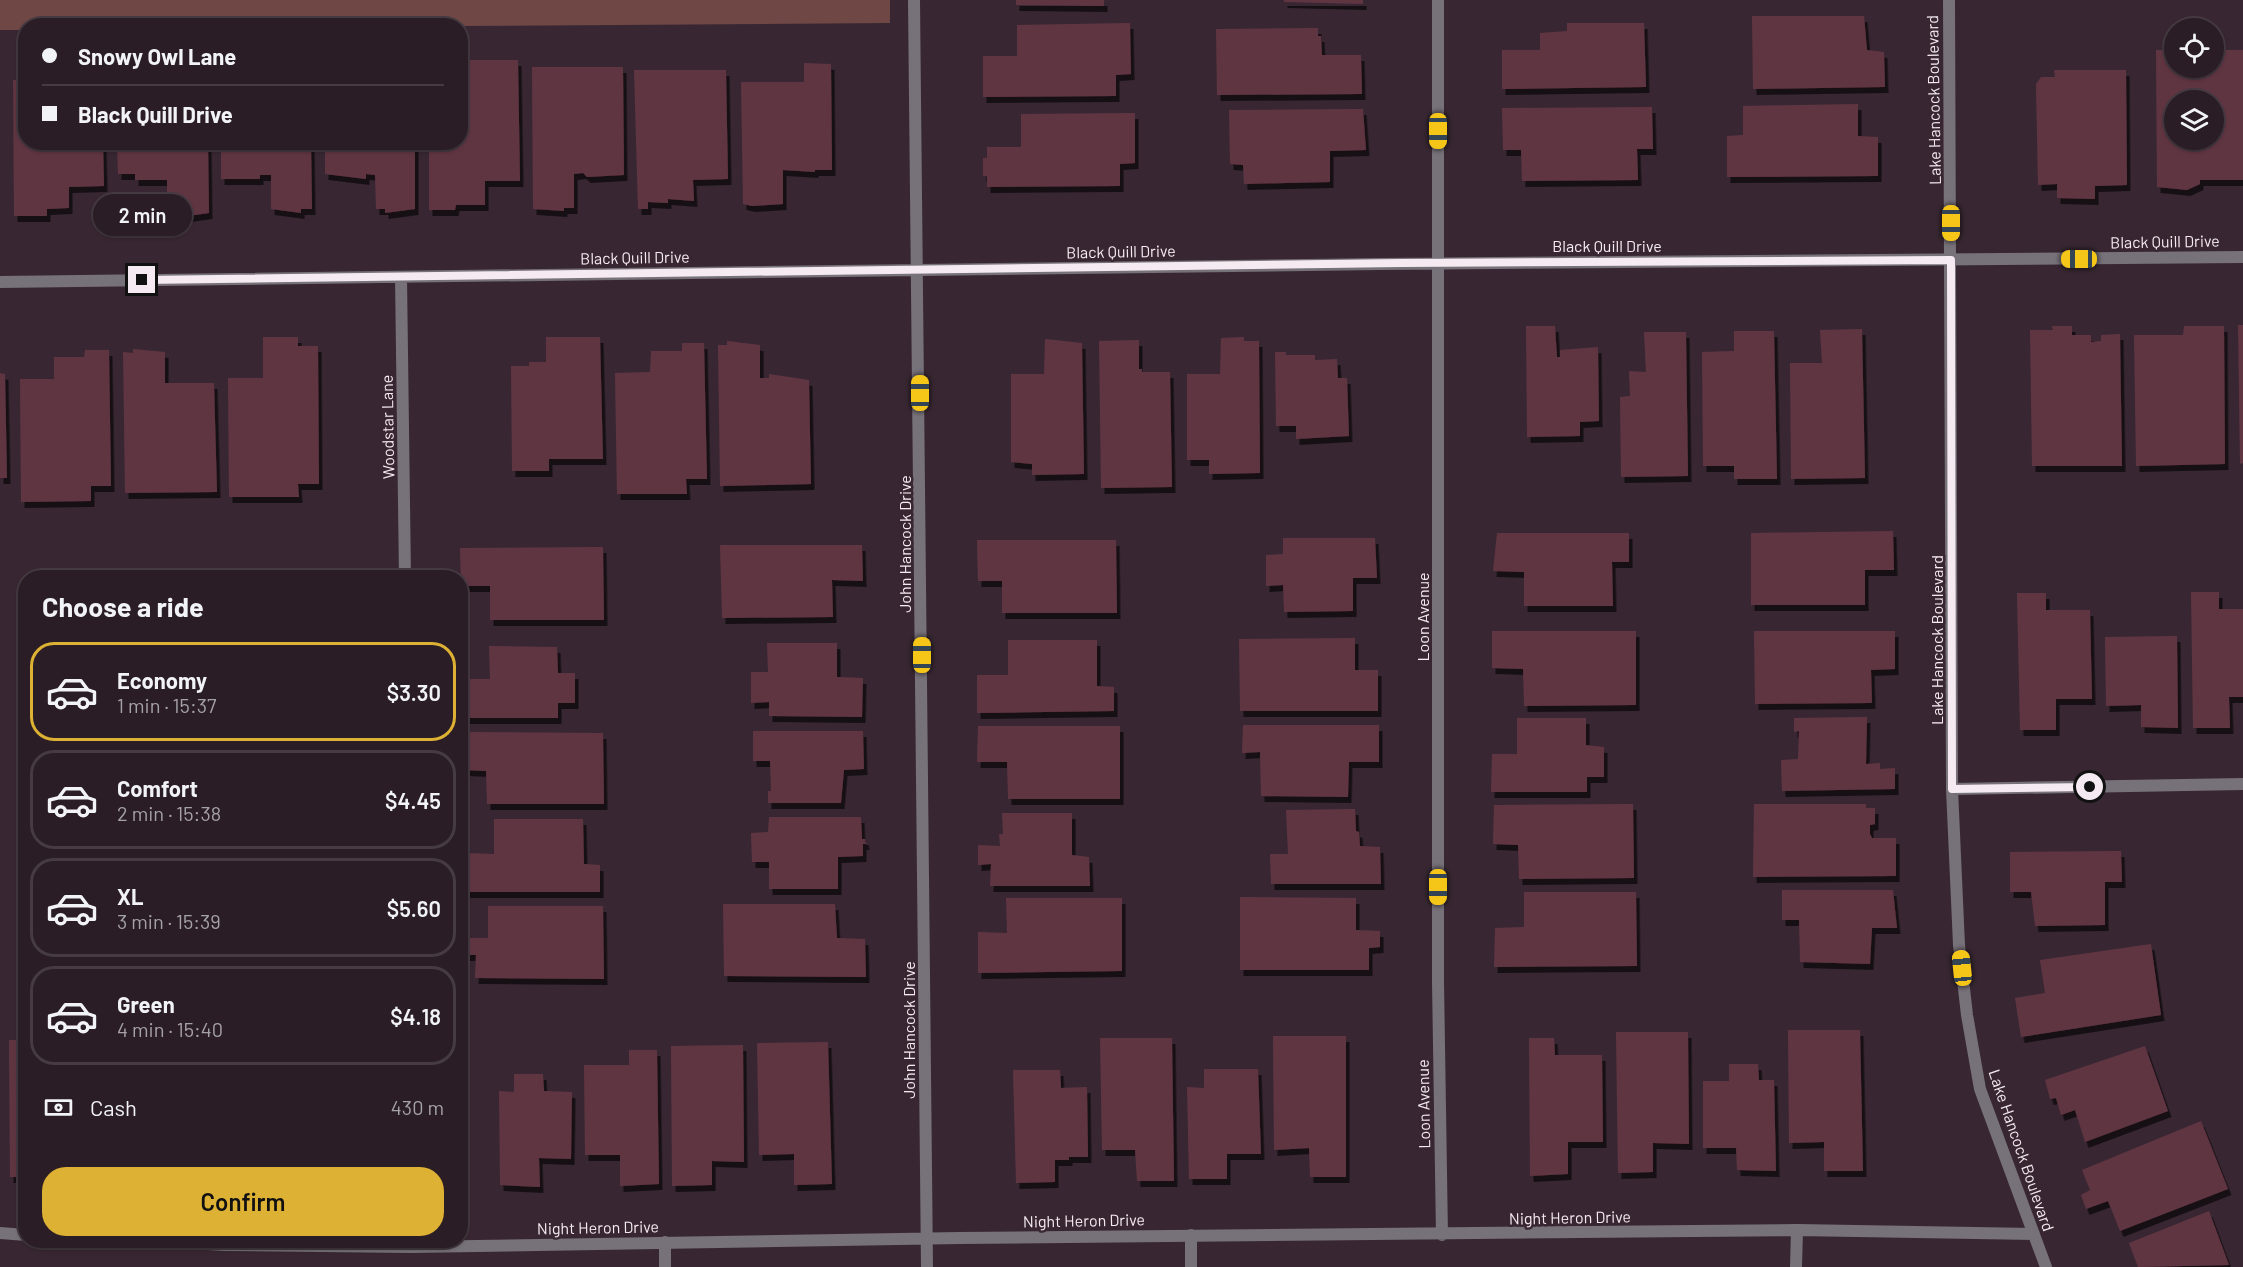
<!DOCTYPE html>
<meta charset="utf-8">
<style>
:root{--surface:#2a1d26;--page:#32262e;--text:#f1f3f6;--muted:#a5a2a7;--line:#463b43;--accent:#ddb133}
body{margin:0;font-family:Barlow,sans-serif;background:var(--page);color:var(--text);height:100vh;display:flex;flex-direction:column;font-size:22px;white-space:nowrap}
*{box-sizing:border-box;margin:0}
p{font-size:20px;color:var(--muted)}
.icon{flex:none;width:33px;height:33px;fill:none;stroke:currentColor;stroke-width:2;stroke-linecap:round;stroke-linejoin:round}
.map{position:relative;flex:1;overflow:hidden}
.details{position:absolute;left:18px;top:570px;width:450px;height:678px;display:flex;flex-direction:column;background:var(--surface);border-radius:24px;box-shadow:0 2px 4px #0004,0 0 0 2px var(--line)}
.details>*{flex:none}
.banner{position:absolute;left:18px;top:18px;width:450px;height:132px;border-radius:24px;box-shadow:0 2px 4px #0004,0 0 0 2px var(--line);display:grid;align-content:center;height:132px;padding:0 24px;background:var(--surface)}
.buttons{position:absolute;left:2164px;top:18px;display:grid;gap:12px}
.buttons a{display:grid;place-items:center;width:60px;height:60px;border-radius:50%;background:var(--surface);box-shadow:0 2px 4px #0004,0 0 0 2px var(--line);font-size:30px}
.end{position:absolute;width:27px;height:27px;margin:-14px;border:8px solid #f5eaf1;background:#111;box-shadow:0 0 0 3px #111}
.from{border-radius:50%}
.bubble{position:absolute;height:42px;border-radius:21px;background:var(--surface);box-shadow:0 2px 4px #0004,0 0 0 2px var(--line);font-size:20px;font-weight:600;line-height:42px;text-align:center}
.car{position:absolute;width:18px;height:36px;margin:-18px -9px;border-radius:8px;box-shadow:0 0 4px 2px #0007;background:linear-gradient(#f5c518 24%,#345 0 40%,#f5c518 0 76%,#345 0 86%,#f5c518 0)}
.banner b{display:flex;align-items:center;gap:21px;height:57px;font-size:22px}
.banner b+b{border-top:2px solid var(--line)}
.banner i{width:15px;height:15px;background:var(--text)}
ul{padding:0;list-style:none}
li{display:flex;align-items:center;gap:18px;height:99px;margin:0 12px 9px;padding:0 12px;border:3px solid var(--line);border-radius:24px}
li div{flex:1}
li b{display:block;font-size:22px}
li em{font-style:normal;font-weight:600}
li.on{border-color:var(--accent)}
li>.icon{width:54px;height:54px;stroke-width:1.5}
h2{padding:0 24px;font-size:27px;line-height:72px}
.pay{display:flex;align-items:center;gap:15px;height:66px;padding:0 24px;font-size:22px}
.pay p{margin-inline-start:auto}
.cta{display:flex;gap:12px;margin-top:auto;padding:12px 24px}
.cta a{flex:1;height:69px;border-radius:24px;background:var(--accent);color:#111;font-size:24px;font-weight:600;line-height:69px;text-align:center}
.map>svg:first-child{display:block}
</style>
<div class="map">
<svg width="2243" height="1267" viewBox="0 0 2243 1267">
<defs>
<filter id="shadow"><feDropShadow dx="3.5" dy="6" stdDeviation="0" flood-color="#0009"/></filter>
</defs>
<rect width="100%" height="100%" fill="#382732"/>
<path fill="#6f4745" d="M 0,0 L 890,0 L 890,23 L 461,26 L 26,26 L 25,30 L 0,30 Z"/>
<path fill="#613542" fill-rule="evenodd" filter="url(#shadow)" d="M 1016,0 L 1104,0 L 1104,6 L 1016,5 Z
M 1284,0 L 1363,0 L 1363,4 L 1284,2 Z
M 1752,16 L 1864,16 L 1867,50 L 1884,52 L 1885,87 L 1753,89 Z
M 1130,23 L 1131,74 L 1116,75 L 1116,96 L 983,97 L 983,56 L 1017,56 L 1017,25 Z
M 1567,23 L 1644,23 L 1646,87 L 1502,89 L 1502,50 L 1540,50 L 1540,33 L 1567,31 Z
M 1318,28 L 1318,36 L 1321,36 L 1322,55 L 1361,55 L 1362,94 L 1217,95 L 1216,29 Z
M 2156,50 L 2175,50 L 2175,68 L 2214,68 L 2214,50 L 2243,50 L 2243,180 L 2200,180 L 2200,184 L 2187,190 L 2157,187 ZM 2175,100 L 2214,100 L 2214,140 L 2175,140 Z
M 460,60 L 518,60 L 520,181 L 485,181 L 485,205 L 456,205 L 455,210 L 429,210 L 429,142 L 460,142 Z
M 804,63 L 831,64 L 832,170 L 815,170 L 815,172 L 783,170 L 783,204 L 752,206 L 743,204 L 741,82 L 804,82 Z
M 532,67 L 623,67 L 624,175 L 587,177 L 583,173 L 574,174 L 574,208 L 564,208 L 564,211 L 533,209 Z
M 634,70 L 726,70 L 728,179 L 693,180 L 694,201 L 668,199 L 668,203 L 648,202 L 648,209 L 638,209 Z
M 2054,70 L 2126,70 L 2127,185 L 2095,186 L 2095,199 L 2057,198 L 2057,184 L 2038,185 L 2036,84 L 2041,77 L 2055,77 Z
M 13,80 L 26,80 L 26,142 L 103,142 L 104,186 L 69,187 L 69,208 L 47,209 L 47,216 L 14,216 Z
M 1858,104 L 1858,136 L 1878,137 L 1878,176 L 1727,177 L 1727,136 L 1743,135 L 1743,106 Z
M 1652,107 L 1653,149 L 1637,149 L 1638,180 L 1522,181 L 1521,150 L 1503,150 L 1502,108 Z
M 1363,109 L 1366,150 L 1330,151 L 1330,182 L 1244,184 L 1243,165 L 1230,164 L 1229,110 Z
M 1135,113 L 1135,163 L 1120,164 L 1120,186 L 987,187 L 987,176 L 983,176 L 983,158 L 987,158 L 987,147 L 1021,147 L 1021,114 Z
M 117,142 L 208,142 L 209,213 L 181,217 L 167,215 L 167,180 L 135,180 L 135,174 L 118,174 Z
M 221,142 L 311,142 L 312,209 L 301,209 L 301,213 L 271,209 L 271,175 L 260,175 L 260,179 L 221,179 Z
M 325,142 L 415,142 L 415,209 L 385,213 L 385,209 L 376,209 L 375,175 L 366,174 L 366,179 L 325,174 Z
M 2238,325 L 2243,325 L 2243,463 L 2240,464 Z
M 1526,326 L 1555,326 L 1557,357 L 1560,357 L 1560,350 L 1598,347 L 1599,421 L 1580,422 L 1580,436 L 1527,437 Z
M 2052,326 L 2072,326 L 2072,335 L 2091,335 L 2091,342 L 2101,341 L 2101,335 L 2120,334 L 2122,466 L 2032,466 L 2030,330 L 2053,330 Z
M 2184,326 L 2224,326 L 2225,464 L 2136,466 L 2134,335 L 2183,335 Z
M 1862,329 L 1865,478 L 1791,479 L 1790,363 L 1822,363 L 1820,330 Z
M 1734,331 L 1774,331 L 1777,479 L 1734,479 L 1734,466 L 1703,466 L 1702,352 L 1734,351 Z
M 1644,332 L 1686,332 L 1688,476 L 1621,477 L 1620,397 L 1630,396 L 1629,371 L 1646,372 Z
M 263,337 L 298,337 L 298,346 L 318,346 L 319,484 L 298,484 L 299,497 L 229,497 L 228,378 L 263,378 Z
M 546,337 L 600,337 L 603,459 L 549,459 L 549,471 L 512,471 L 511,366 L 529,366 L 529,362 L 546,362 Z
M 1244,337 L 1244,341 L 1259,341 L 1260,473 L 1209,474 L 1209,460 L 1187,460 L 1187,374 L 1220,374 L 1221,338 Z
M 1045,339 L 1082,343 L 1084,474 L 1032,475 L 1032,464 L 1011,462 L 1011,374 L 1044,374 Z
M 1139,340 L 1139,369 L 1142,369 L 1142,372 L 1170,372 L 1172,487 L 1101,488 L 1099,341 Z
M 727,341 L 760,345 L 760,378 L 769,378 L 769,374 L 809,380 L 811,484 L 720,486 L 718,345 L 727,345 Z
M 682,343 L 704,343 L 707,479 L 686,479 L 687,494 L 617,494 L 615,373 L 650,372 L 651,351 L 682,351 Z
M 133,349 L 165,352 L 165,383 L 214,383 L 217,492 L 125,493 L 123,352 L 133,353 Z
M 85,350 L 109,350 L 111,486 L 91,486 L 91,501 L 21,502 L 20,379 L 54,379 L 54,357 L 84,357 Z
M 1275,352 L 1286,352 L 1286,355 L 1315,355 L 1315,360 L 1337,359 L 1338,378 L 1347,378 L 1349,436 L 1296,439 L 1296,426 L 1276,426 Z
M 0,373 L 5,374 L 7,478 L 0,478 Z
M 1893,531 L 1894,570 L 1865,570 L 1865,605 L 1751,605 L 1751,533 Z
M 1497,533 L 1629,533 L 1629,562 L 1612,562 L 1613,606 L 1524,606 L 1524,572 L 1493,571 Z
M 1283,538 L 1375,538 L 1377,578 L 1353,578 L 1353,611 L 1284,612 L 1283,585 L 1266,586 L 1266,555 L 1283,554 Z
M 977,540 L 1116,540 L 1117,613 L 1002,613 L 1002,581 L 978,581 Z
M 720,545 L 862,545 L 863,581 L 832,580 L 833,617 L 722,618 Z
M 603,547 L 604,620 L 490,620 L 490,586 L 461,586 L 460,548 Z
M 2191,592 L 2219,592 L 2219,609 L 2243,609 L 2243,697 L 2229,697 L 2230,728 L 2193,728 Z
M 2017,593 L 2046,593 L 2046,610 L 2090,610 L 2092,699 L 2056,699 L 2056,730 L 2020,730 Z
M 1492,631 L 1636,631 L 1636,705 L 1524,706 L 1523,669 L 1492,668 Z
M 1754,631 L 1895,631 L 1895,669 L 1871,670 L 1872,703 L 1755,704 Z
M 2177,636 L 2178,728 L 2141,727 L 2141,705 L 2106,706 L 2105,637 Z
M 1355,638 L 1355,670 L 1378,670 L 1378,711 L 1240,711 L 1239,639 Z
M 1008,640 L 1097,640 L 1097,686 L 1114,687 L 1114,711 L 977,713 L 977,675 L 1008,675 Z
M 767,643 L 837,643 L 837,677 L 863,678 L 862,717 L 769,716 L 769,702 L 751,703 L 751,672 L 768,672 Z
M 489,646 L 557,647 L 558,673 L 575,673 L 575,703 L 558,703 L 558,718 L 465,718 L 463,679 L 490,679 Z
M 1867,717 L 1866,764 L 1880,763 L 1880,769 L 1895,768 L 1895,789 L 1782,791 L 1781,760 L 1798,759 L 1799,731 L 1794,732 L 1794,718 Z
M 1517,718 L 1586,718 L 1586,745 L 1604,747 L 1604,777 L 1587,777 L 1587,792 L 1491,792 L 1492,754 L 1517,754 Z
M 1243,725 L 1379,725 L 1379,762 L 1349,762 L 1348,797 L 1261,796 L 1260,752 L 1242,753 Z
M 978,726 L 1120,726 L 1120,799 L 1008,799 L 1007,762 L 977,762 Z
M 753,731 L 863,731 L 864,769 L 844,770 L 841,803 L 768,803 L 768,791 L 771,791 L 770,761 L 753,761 Z
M 463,732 L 603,733 L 604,804 L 487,804 L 486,771 L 463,770 Z
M 1633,804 L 1634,878 L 1519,879 L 1518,845 L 1493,844 L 1494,805 Z
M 1754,804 L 1866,804 L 1866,808 L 1875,808 L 1875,824 L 1870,825 L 1870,834 L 1872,838 L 1896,838 L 1896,876 L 1753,877 Z
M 1355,809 L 1356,831 L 1359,832 L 1360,846 L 1380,847 L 1381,884 L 1271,884 L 1270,854 L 1288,854 L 1286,810 Z
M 1002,813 L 1072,813 L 1072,855 L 1089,857 L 1090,886 L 990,886 L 991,864 L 978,865 L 978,845 L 1000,846 L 999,834 L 1003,834 Z
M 769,817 L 861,817 L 862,839 L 865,839 L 866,844 L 863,844 L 863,856 L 838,857 L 838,889 L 769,889 L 769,862 L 752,862 L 751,833 L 768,832 Z
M 494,819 L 583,819 L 584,864 L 600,865 L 600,892 L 463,892 L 464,853 L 494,854 Z
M 2121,851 L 2122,882 L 2105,882 L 2105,925 L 2035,926 L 2031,892 L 2010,892 L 2010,852 Z
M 1782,890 L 1893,890 L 1897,928 L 1872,928 L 1870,964 L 1800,962 L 1799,920 L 1782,920 Z
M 1524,892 L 1636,892 L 1637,966 L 1494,967 L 1495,928 L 1524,927 Z
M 1240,897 L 1356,898 L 1356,930 L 1380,931 L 1380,947 L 1369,948 L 1369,970 L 1240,970 Z
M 1006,898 L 1122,898 L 1122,971 L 978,973 L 978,932 L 1007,933 Z
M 723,904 L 835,904 L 837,938 L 865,939 L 866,977 L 724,976 Z
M 488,906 L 603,906 L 604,979 L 475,978 L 476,955 L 465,955 L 465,938 L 488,938 Z
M 2151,944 L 2161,1015 L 2021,1037 L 2015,998 L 2045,993 L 2040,960 Z
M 1788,1030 L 1860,1030 L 1863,1171 L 1824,1171 L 1824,1142 L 1789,1143 Z
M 1616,1032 L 1688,1032 L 1689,1144 L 1653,1143 L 1653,1172 L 1618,1173 Z
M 1273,1036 L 1346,1036 L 1346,1177 L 1310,1177 L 1309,1148 L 1274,1150 Z
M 1100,1038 L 1172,1038 L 1174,1181 L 1137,1181 L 1135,1150 L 1102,1150 Z
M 1529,1038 L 1554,1038 L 1555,1055 L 1602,1055 L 1603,1142 L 1568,1142 L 1568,1174 L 1530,1176 Z
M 9,1040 L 26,1040 L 26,1177 L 10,1177 Z
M 828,1042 L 832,1184 L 794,1185 L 794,1154 L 759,1155 L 757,1043 Z
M 743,1045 L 744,1162 L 712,1161 L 712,1185 L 672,1186 L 671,1046 Z
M 2145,1046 L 2168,1111 L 2085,1142 L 2075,1110 L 2061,1115 L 2056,1098 L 2050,1099 L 2045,1080 Z
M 629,1050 L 657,1050 L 659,1184 L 620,1186 L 620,1155 L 585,1155 L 584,1065 L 629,1065 Z
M 1729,1064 L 1758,1064 L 1759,1080 L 1774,1080 L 1776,1171 L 1737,1170 L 1736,1148 L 1703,1148 L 1703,1081 L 1729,1081 Z
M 1204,1069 L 1258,1069 L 1261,1154 L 1227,1154 L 1227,1179 L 1189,1179 L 1187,1087 L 1204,1088 Z
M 1013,1070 L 1060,1070 L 1061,1088 L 1087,1087 L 1088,1157 L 1069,1157 L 1069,1160 L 1055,1160 L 1055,1182 L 1016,1183 Z
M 514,1074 L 543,1074 L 544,1091 L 572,1092 L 571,1159 L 539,1158 L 540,1187 L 500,1185 L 499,1091 L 514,1092 Z
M 2201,1121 L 2228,1189 L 2120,1231 L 2108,1201 L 2086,1209 L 2081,1195 L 2090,1190 L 2082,1170 Z
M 2209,1211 L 2229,1265 L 2138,1267 L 2129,1243 Z"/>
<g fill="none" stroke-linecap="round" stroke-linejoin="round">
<path stroke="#777179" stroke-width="12" d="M 1191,1235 L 1191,1267
M 665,1242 L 665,1267
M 1796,1267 L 1797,1230"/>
<path stroke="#777179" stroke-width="12" d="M 914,0 L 927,1267
M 1438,0 L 1438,982 L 1442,1235
M 1949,0 L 1952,789 L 1959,945 L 1967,1015 L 1980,1089 L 2046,1267
M 401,277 L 405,578
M 0,282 L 1381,264 L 2243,257
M 1952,789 L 2243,784
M 0,1233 L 26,1235
M 135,1240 L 225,1245 L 411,1247 L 960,1238 L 1797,1230 L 2034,1234"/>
</g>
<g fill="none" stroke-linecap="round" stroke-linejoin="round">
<path stroke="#f5eaf1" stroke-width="8" d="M 142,280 L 1401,263 L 1951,260 L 1952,789 L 2090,787"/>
</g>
<g text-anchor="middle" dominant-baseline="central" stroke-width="5" stroke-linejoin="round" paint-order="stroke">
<g font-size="16" fill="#f5eaf1" stroke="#382732">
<text transform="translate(1933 100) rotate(-91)">Lake Hancock Boulevard</text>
<text transform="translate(2165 241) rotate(-1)">Black Quill Drive</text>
<text x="1607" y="245">Black Quill Drive</text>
<text transform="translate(1121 251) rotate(-1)">Black Quill Drive</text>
<text transform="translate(635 257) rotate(-1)">Black Quill Drive</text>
<text transform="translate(387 427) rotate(-91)">Woodstar Lane</text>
<text transform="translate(904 544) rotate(-90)">John Hancock Drive</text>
<text transform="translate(1422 617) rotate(-90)">Loon Avenue</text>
<text transform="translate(1936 640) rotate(-90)">Lake Hancock Boulevard</text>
<text transform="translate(908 1030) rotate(-90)">John Hancock Drive</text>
<text transform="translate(1423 1104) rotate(-91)">Loon Avenue</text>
<text transform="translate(2022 1150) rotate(71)">Lake Hancock Boulevard</text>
<text transform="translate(1570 1217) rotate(-1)">Night Heron Drive</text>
<text transform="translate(1084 1220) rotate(-1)">Night Heron Drive</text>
<text transform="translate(598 1227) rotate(-1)">Night Heron Drive</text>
</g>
</g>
</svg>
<div class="buttons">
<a><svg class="icon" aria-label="locate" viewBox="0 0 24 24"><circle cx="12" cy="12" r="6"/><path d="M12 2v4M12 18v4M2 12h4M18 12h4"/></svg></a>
<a><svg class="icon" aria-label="layers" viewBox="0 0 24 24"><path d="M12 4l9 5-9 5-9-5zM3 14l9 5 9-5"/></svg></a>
</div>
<i class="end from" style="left:2090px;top:787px"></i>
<i class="end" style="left:142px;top:280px"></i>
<div class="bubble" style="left:93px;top:194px;width:99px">2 min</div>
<i class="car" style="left:1438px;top:131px;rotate:180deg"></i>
<i class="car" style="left:1951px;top:223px;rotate:180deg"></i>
<i class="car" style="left:2079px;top:259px;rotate:270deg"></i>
<i class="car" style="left:920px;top:393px;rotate:0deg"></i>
<i class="car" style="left:922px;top:655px;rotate:0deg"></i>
<i class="car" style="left:1438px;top:887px;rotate:180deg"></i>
<i class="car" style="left:1962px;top:968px;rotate:354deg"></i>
<div class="banner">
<b><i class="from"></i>Snowy Owl Lane</b>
<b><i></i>Black Quill Drive</b>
</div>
<section class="details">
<h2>Choose a ride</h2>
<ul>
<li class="on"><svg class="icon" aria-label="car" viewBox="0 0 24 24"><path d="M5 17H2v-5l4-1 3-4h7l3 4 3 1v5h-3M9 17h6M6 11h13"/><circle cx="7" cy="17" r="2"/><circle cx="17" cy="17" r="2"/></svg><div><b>Economy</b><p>1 min · 15:37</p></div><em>$3.30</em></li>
<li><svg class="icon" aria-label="car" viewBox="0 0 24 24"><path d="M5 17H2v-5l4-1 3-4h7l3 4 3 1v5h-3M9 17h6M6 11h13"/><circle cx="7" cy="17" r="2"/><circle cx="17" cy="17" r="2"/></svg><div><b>Comfort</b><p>2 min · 15:38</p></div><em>$4.45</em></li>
<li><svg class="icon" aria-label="car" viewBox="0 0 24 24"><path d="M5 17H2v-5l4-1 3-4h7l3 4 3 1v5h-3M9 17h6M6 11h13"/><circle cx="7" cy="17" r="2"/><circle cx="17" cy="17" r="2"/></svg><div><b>XL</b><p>3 min · 15:39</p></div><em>$5.60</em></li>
<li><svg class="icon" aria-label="car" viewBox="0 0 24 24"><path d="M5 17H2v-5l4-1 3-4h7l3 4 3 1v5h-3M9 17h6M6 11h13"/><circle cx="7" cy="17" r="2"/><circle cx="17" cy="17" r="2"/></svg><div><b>Green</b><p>4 min · 15:40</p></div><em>$4.18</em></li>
</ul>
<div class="pay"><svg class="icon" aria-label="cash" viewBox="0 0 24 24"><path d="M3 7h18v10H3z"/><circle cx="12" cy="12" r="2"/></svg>Cash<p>430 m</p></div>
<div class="cta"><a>Confirm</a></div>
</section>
</div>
